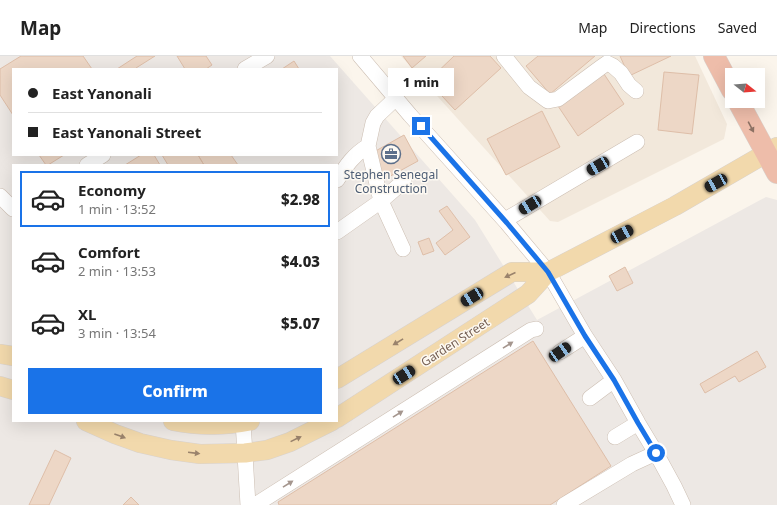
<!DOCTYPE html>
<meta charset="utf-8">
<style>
:root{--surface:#fff;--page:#f2f2f2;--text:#222;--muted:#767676;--line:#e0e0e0;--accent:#1a73e8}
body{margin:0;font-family:"Noto Sans",sans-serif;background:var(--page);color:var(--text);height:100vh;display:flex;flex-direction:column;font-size:15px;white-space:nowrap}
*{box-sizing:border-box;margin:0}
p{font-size:13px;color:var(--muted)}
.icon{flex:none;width:22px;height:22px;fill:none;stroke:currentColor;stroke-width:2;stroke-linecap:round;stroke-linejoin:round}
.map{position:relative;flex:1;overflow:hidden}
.drawer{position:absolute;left:12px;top:108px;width:326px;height:258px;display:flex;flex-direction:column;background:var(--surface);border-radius:0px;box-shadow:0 4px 16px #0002}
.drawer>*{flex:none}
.guide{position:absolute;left:12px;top:12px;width:326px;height:88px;border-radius:0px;box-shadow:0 4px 16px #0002;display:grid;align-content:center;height:88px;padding:0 16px;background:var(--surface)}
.needle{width:26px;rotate:107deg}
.buttons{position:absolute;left:725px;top:12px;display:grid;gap:8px}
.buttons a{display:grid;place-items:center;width:40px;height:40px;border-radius:0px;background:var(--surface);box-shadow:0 4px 16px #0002;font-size:20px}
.end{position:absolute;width:18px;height:18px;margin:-9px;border:5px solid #1a73e8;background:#fff;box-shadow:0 0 0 2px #fff}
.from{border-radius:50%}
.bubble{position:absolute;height:28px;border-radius:0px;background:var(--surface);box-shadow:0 4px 16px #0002;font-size:13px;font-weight:800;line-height:28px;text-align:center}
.car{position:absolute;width:12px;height:24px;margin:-12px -6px;border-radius:5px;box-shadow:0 0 3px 1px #0007;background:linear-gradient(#222 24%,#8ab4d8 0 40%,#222 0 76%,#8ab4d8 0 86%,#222 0)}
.guide b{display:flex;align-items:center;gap:14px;height:38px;font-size:15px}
.guide b+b{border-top:1px solid var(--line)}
.guide i{width:10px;height:10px;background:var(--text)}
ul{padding:7px 0 0;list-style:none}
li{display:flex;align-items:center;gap:12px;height:56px;margin:0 8px 6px;padding:0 8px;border:2px solid transparent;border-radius:0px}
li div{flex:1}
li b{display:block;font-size:15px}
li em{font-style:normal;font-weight:800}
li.active{border-color:var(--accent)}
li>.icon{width:36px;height:36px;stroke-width:1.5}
.primary-button{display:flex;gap:8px;margin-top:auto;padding:8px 16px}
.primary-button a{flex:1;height:46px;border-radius:0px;background:var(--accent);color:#fff;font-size:16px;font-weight:800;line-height:46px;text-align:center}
header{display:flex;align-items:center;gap:24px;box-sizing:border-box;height:56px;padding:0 20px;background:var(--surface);border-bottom:1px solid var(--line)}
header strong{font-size:19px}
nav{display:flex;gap:22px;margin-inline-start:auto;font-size:14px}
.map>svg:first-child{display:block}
</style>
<header>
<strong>Map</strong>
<nav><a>Map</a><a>Directions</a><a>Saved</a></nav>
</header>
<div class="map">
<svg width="777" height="449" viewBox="0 0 777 449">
<rect width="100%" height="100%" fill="#fbf5ec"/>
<path fill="#f2e8db" d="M 401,0 L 695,0 L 727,68 L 724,83 L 558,166 L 550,165 Z"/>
<path fill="#ede8e4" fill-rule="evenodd" d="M 0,0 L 330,0 L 475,164 L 537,264 L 766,141 L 777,144 L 777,449 L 0,449 ZM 13,13 L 337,13 L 337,99 L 13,99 ZM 13,109 L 337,109 L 337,365 L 13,365 Z"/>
<path fill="#edd7c6" stroke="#debea8" d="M 21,0 L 83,0 L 92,13 L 13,13 L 13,59 L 0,39 L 0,13 Z
M 137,0 L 155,0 L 136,12 L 137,13 L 117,13 Z
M 177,0 L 206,0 L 212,9 L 206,13 L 185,13 Z
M 403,0 L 426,0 L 412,12 Z
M 454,0 L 490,0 L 501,12 L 455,54 L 428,25 Z
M 538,0 L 595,0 L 550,38 L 526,10 Z
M 620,0 L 671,0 L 629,20 Z
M 294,5 L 299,13 L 282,13 Z
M 664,16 L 699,19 L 692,78 L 658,74 Z
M 604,18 L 624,48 L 578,80 L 558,50 Z
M 542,55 L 560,91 L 506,119 L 487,83 Z
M 404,79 L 418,105 L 385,123 L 372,97 Z
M 39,99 L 64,99 L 48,109 L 46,109 Z
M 141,99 L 154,99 L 160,109 L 125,109 Z
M 162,99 L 198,99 L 204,109 L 168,109 Z
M 198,99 L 231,99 L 238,109 L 204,109 Z
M 447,150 L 470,181 L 445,199 L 436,187 L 453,174 L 439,155 Z
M 429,182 L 434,195 L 423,199 L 418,186 Z
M 625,211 L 633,227 L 617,235 L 609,220 Z
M 533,285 L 611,410 L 550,449 L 279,449 L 278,446 Z
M 757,295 L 766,311 L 739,326 L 735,320 L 705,337 L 700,328 Z
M 55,394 L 71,402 L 49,449 L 29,449 Z
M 131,441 L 139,449 L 123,449 Z"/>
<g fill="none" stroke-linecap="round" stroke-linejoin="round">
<g stroke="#ccbeb2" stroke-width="16">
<path id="minor" d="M 360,0 L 410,59 L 507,167 L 548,216 L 585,280 L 614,324 L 638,367 L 656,397 L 674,430 L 683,449
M 504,0 L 529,31 L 548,45 L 558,43 L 600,12 L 607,7 L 613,10 L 621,17 L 629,29 L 636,35
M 245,13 L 267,0
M 87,109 L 103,99
M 337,124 C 346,110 353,99 368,90
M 0,140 L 13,153
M 505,164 L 637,86
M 337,176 L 381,145 L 368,90 L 373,67 L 377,60 L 396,42
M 403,193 L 381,145 L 404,125
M 560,296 L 585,280
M 590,342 L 614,324
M 243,365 L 248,449
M 615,381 L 638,367
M 255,449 L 531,274 L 536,273
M 564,449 L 632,408 L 656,397"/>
</g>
<g stroke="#d8d2ce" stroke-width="20">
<path id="major" d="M 0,298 L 13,300
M 337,323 L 512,216 L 548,216
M 0,330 L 13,334
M 337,362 L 528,238 L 548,216 L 675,150 L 777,91
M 86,365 L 115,378 L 140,387 L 171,394 L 200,398 L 245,397 L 267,394 L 290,386 L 332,365
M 173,365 C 198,370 225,370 250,365"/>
</g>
<g stroke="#d8d2ce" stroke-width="22">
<path id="highway" d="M 714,0 L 732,34
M 738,45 L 777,117"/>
</g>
<use href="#minor" stroke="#fff" stroke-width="15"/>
<use href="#major" stroke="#f2d9ac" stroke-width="19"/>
<use href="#highway" stroke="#eebdaa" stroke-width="21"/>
</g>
<defs><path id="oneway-solid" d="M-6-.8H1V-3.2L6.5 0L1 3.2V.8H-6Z"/></defs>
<use fill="#8c7163" href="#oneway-solid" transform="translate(751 71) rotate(62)"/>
<g fill="#9a836c">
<use href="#oneway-solid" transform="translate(510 219) rotate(156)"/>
<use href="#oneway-solid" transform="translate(398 286) rotate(149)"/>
<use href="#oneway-solid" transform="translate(120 380) rotate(20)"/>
<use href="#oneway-solid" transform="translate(296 383) rotate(-26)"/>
<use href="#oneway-solid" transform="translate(194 397) rotate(7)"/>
</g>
<g fill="#a5968e">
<use href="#oneway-solid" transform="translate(508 289) rotate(-32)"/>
<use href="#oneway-solid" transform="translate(398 358) rotate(-32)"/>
<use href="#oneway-solid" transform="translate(288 428) rotate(-32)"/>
</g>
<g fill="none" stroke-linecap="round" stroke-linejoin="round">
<path stroke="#1a73e8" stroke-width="5" d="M 421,70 L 507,167 L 548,216 L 585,280 L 614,324 L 638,367 L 656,397"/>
</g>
<defs>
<g id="office-ring" transform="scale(1)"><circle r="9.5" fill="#fdf9f2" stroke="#5c6f8a" stroke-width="1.5"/><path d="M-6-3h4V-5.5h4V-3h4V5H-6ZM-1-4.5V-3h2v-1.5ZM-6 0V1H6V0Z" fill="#5c6f8a"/></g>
</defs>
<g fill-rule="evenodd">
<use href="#office-ring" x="391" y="98"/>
</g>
<g text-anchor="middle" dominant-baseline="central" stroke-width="3" stroke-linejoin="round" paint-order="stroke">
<g font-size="12" fill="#4e5e75" stroke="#fdf9f2">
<text x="391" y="118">Stephen Senegal<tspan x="391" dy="14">Construction</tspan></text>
</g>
<g font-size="12" fill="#745e51" stroke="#fdf9f2">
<text transform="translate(455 286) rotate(-33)">Garden Street</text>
</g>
</g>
</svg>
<div class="buttons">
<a><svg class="needle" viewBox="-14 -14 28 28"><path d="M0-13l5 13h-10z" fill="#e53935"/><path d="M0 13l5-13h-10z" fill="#767676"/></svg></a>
</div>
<i class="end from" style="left:656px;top:397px"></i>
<i class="end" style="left:421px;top:70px"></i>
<div class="bubble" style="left:388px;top:12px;width:66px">1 min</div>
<i class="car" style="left:598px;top:110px;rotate:240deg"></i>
<i class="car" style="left:716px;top:127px;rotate:241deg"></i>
<i class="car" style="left:530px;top:149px;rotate:239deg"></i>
<i class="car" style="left:622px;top:178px;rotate:62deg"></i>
<i class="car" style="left:472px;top:241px;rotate:239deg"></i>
<i class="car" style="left:560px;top:296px;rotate:56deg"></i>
<i class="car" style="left:404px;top:319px;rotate:57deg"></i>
<div class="guide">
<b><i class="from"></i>East Yanonali</b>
<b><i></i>East Yanonali Street</b>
</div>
<section class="drawer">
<ul>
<li class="active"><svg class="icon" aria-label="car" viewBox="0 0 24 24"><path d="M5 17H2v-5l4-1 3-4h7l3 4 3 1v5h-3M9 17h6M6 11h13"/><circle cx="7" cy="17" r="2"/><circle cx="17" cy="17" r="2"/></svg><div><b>Economy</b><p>1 min · 13:52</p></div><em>$2.98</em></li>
<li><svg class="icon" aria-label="car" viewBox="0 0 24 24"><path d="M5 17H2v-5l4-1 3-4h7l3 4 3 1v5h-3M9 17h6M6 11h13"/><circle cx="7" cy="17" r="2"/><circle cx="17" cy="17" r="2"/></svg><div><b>Comfort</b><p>2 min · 13:53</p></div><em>$4.03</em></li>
<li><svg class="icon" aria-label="car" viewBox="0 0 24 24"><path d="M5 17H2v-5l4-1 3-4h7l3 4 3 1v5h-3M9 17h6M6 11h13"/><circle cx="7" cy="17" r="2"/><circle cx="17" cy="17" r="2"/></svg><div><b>XL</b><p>3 min · 13:54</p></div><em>$5.07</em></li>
</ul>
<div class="primary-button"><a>Confirm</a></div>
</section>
</div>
